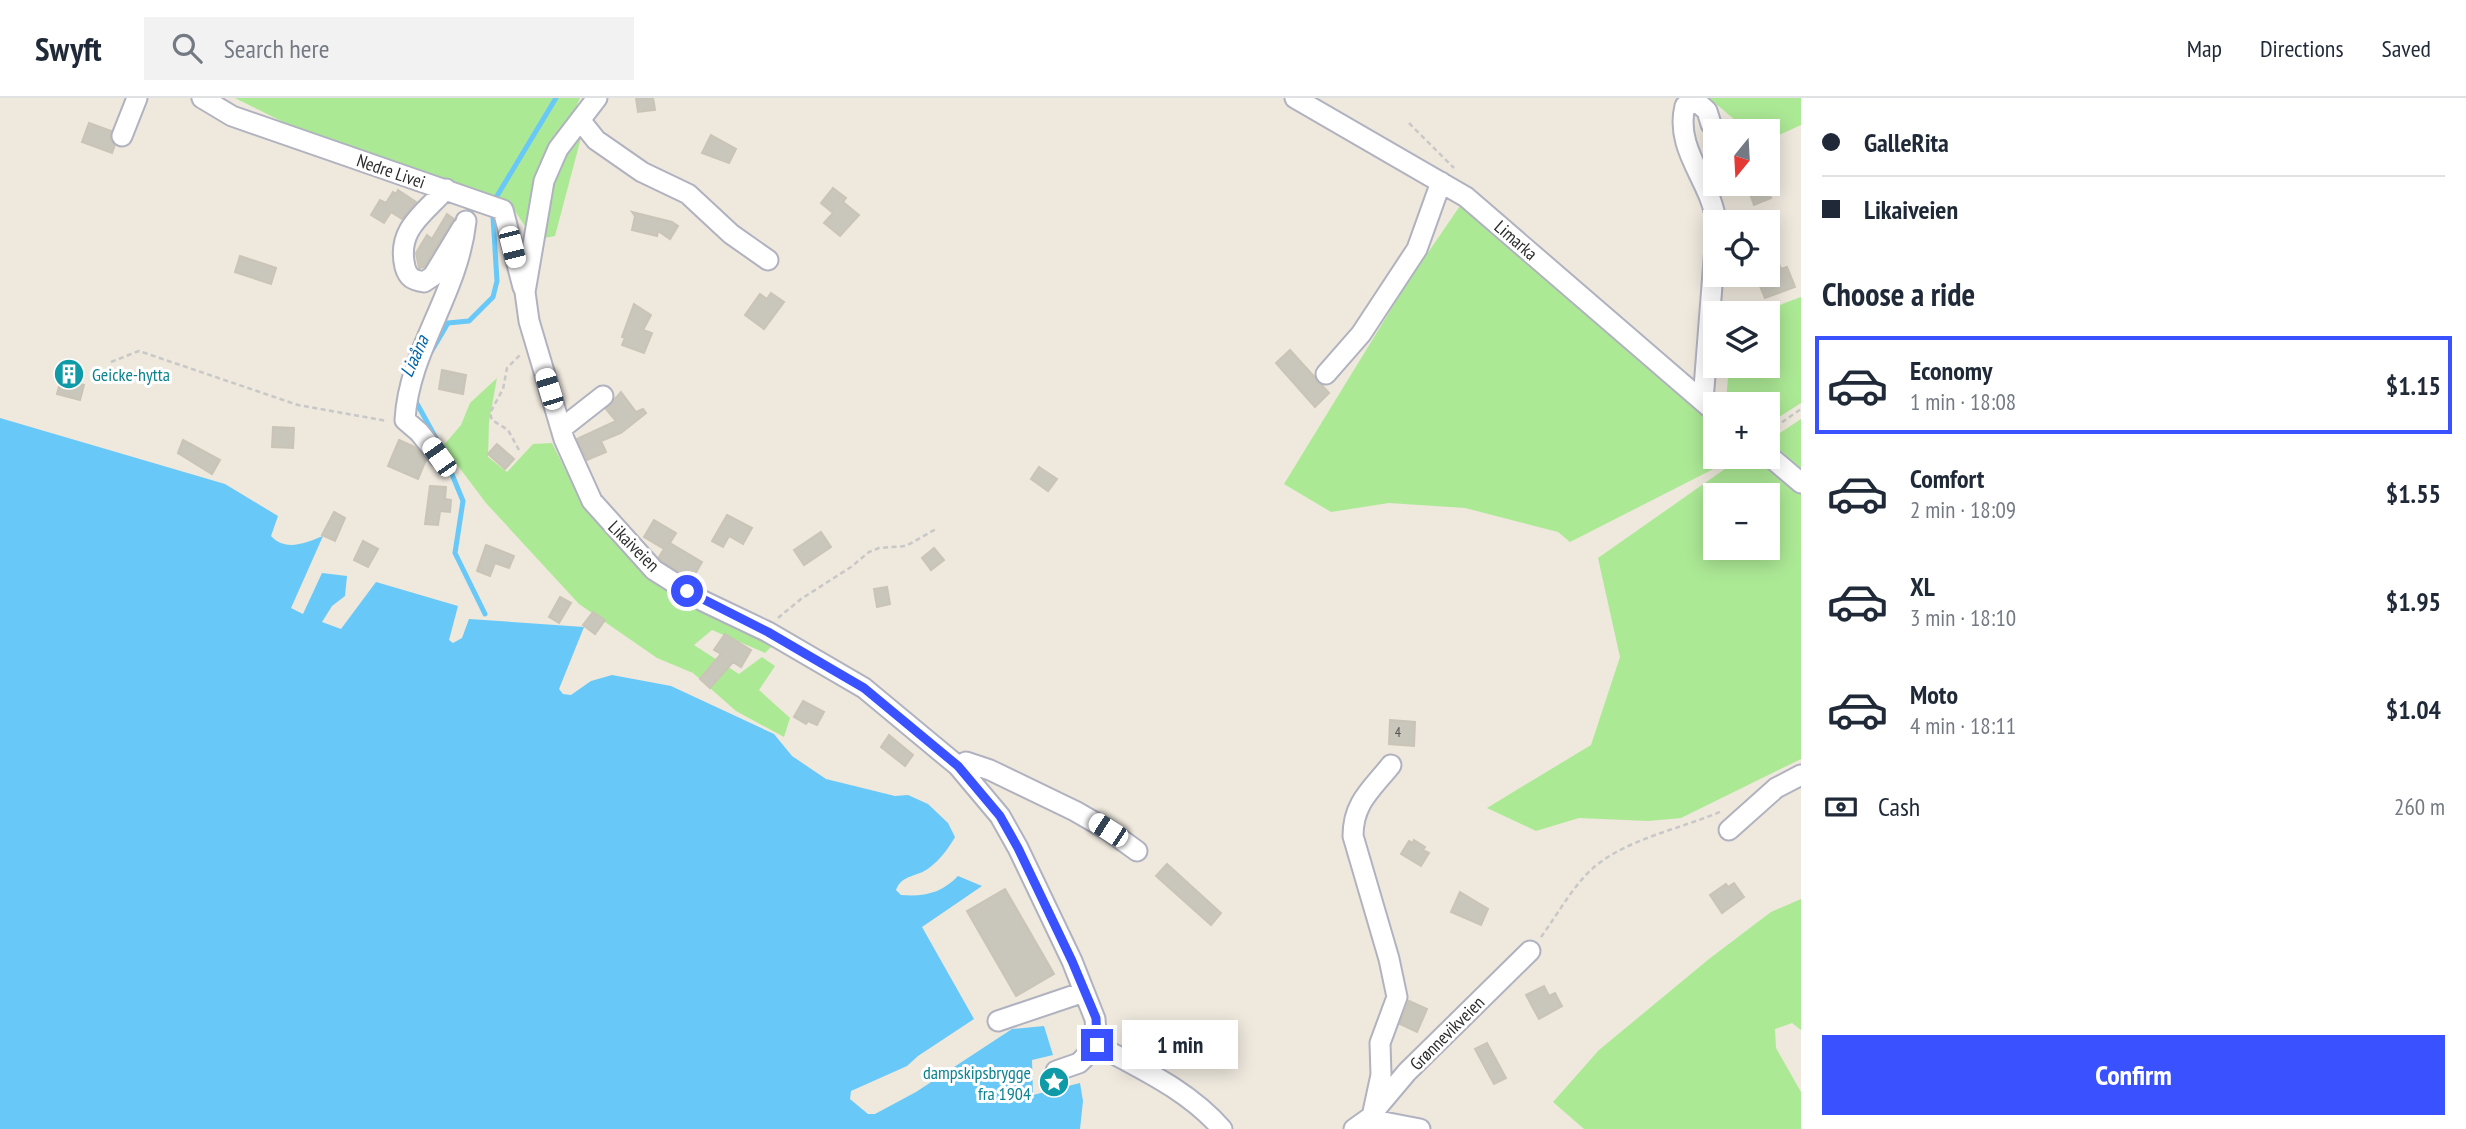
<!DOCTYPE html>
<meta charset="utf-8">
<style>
:root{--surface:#fff;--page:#f2f2f3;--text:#1f2937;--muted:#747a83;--line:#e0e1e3;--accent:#3951ff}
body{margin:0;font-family:"PT Sans Narrow",sans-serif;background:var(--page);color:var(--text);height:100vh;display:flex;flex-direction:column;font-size:26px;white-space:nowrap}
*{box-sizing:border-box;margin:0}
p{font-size:23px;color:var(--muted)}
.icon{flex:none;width:38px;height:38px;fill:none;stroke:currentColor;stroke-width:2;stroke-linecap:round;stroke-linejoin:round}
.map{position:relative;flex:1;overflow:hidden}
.drawer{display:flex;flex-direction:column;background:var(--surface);width:665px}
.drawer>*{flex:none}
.guide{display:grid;align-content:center;height:154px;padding:0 21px;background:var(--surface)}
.needle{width:46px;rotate:198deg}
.buttons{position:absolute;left:1703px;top:21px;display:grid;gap:14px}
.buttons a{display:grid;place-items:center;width:77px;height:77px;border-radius:0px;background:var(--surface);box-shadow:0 4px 18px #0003;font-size:35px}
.end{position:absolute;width:32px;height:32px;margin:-16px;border:9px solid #3951ff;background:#fff;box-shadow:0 0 0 4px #fff}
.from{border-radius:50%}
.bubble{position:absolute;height:49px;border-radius:0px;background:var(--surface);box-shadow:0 4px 18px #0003;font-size:23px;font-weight:700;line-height:49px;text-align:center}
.car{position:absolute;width:21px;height:42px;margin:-21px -10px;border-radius:9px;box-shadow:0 0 5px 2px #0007;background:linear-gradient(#fff 24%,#345 0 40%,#fff 0 76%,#345 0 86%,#fff 0)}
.guide b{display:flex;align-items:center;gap:24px;height:66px;font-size:26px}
.guide b+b{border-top:2px solid var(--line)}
.guide i{width:18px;height:18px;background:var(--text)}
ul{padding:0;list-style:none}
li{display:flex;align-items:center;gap:21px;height:98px;margin:0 14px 10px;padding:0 7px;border:4px solid transparent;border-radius:0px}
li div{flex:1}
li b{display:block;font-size:26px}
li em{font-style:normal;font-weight:700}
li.active{border-color:var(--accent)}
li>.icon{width:63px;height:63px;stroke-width:1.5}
h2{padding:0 21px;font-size:32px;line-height:84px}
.pay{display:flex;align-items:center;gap:18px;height:77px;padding:0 21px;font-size:26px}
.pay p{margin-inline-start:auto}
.cta{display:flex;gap:14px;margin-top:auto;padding:14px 21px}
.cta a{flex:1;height:80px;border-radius:0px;background:var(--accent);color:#fff;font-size:28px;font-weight:700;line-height:80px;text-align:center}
header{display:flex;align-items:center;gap:42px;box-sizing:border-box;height:98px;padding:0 35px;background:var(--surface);border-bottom:2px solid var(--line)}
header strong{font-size:33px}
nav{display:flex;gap:38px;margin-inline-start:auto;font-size:24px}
.search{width:490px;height:63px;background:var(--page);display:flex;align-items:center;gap:18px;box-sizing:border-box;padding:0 24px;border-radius:0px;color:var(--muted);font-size:26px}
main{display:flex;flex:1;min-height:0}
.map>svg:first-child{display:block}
</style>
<header>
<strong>Swyft</strong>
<div class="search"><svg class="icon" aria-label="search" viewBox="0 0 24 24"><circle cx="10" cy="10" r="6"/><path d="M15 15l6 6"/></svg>Search here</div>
<nav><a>Map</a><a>Directions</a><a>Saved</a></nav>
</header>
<main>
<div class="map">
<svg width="1801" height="1031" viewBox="0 0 1801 1031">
<rect width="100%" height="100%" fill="#eee8dd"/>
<path fill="#ace995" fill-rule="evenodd" d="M 235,0 L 580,0 L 577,7 L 582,36 L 555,138 L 534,142 L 515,113 L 495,102 L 309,37 Z
M 1709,0 L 1801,0 L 1801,27 L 1768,42 L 1768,33 L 1748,33 Z
M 1466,99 L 1715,314 L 1715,359 L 1737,359 L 1570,444 L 1558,434 L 1465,410 L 1389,405 L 1331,414 L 1284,386 L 1406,187 Z
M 1801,199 L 1801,305 L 1768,326 L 1768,306 L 1729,306 L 1726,304 L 1729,268 L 1768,268 L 1768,215 L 1782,206 Z
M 497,280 L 489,324 L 488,359 L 507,374 L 533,346 L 552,345 L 586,413 L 635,466 L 677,497 L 775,545 L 765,555 L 712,532 L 694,547 L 739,576 L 762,559 L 775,568 L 759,592 L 790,620 L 784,639 L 736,613 L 693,575 L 657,560 L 579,506 L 486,405 L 443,348 L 461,327 L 470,305 Z
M 1801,321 L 1801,373 L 1768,343 Z
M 1742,359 L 1768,359 L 1801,385 L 1801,661 L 1681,720 L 1648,723 L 1579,720 L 1536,733 L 1487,710 L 1591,647 L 1620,559 L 1598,460 ZM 1715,397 L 1768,397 L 1768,450 L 1715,450 Z
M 1801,801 L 1801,932 L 1792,925 L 1775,931 L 1776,950 L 1801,994 L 1801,1031 L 1584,1031 L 1553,1004 L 1599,952 L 1709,861 L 1771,814 Z"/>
<path fill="#68c8f8" d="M 0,320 L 225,386 L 278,418 L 271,438 C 286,454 305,445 323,438 L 291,510 L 303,516 L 322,475 L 347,478 L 345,498 L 332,508 L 322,524 L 341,531 L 376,484 L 458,508 L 449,542 L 453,545 L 462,540 L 469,521 L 584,529 L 559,591 L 563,596 L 571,597 L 591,583 L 612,577 L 671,588 L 774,636 L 792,658 L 826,681 L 895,698 L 908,697 L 928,706 L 948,725 L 955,739 C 948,751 940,762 929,770 C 918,779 902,776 896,792 L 901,797 C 924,799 942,795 958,778 L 982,788 L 922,829 L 974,921 L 918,958 L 907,968 L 851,993 L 850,1001 L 868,1016 L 875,1016 L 916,994 L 1012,931 L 1044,928 L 1053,957 L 1032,962 L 1033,997 L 1080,985 L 1083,1003 L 1080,1031 L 0,1031 Z"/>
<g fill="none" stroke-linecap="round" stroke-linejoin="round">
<path stroke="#68c8f8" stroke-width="5" d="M 431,254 L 448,225 L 469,223 L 493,199 L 497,183 L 493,119 L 497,98 L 556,0
M 415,302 L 437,342
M 444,357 L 463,403 L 455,455 L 485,516"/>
</g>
<path fill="#c9c6bb" stroke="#cac4b6" stroke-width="2" d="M 636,0 L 653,0 L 655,12 L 638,14 Z
M 89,25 L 111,33 L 110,40 L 115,47 L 112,55 L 82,44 Z
M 711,37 L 736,51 L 729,65 L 702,55 Z
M 1759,86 L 1765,86 L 1771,100 L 1754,107 L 1748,90 Z
M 833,90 L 846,100 L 843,104 L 859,117 L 840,138 L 824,125 L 833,115 L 821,105 Z
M 398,92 L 416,104 L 402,121 L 391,114 L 384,125 L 371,117 L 380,102 L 386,105 L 393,94 L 396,96 Z
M 632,114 L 672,124 L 678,128 L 670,141 L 658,133 L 657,138 L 632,132 L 635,118 Z
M 447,116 L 454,121 L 424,169 L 419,170 L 416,155 L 427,137 L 432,141 Z
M 1768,139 L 1781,171 L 1787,169 L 1795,189 L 1765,200 L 1757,181 L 1768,177 Z
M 240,158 L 276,170 L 271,186 L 235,174 Z
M 771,195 L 784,204 L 764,231 L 745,217 L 760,196 L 767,201 Z
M 634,206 L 651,217 L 643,232 L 652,235 L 644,255 L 622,247 L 625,240 L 622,239 Z
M 1290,252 L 1329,295 L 1315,309 L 1276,265 Z
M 65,265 L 78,268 L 74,284 L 84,287 L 80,302 L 57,296 Z
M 442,272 L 466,277 L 463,296 L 439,291 Z
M 621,294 L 636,314 L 643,311 L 646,315 L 621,335 L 601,343 L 606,354 L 587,362 L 577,341 L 616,323 L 606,311 Z
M 273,329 L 294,330 L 293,350 L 272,349 Z
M 183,342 L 220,362 L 212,376 L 178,355 Z
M 399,342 L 415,349 L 426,362 L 418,381 L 388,368 Z
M 497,346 L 514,361 L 505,371 L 488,356 Z
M 1039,369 L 1057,381 L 1048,393 L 1031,381 Z
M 430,388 L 446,389 L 445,401 L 451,402 L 450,414 L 440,413 L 438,427 L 425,426 Z
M 334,414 L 345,420 L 335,443 L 322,437 Z
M 727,417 L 752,430 L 743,446 L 729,438 L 723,449 L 712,443 Z
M 654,422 L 676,435 L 670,445 L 702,464 L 692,481 L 662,463 L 659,459 L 664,451 L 644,439 Z
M 821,434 L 831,449 L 804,467 L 794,452 Z
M 363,443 L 378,451 L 368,469 L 354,462 Z
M 486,447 L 514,458 L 509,470 L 495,465 L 490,478 L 477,473 Z
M 934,450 L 944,462 L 931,472 L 922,460 Z
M 887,489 L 890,506 L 877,509 L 874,491 Z
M 560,499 L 571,505 L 559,525 L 549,519 Z
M 593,514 L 605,522 L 595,536 L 583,527 Z
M 725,536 L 751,552 L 741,569 L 733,564 L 710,590 L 700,581 L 721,556 L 714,552 Z
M 803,603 L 824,614 L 817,627 L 808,623 L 806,626 L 794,619 Z
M 1390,622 L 1415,624 L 1414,648 L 1389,646 Z
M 889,637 L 913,657 L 905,668 L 881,649 Z
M 1414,742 L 1425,749 L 1423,752 L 1429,755 L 1421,768 L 1401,756 L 1409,743 L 1413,745 Z
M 1167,766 L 1221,815 L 1211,827 L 1156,778 Z
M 1734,785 L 1744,799 L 1722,815 L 1710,797 L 1726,786 L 1728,789 Z
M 1005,791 L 1054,876 L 1016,898 L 967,813 Z
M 1460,794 L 1488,811 L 1481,827 L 1451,814 Z
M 1544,888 L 1549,898 L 1555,895 L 1562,908 L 1539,921 L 1526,897 Z
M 1409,903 L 1427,911 L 1417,934 L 1400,926 Z
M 1487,945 L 1506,980 L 1494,986 L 1475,951 Z"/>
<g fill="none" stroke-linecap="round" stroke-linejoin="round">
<g stroke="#b1b2c0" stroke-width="23">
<path id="minor" d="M 202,0 L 232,18 L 503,112 L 523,189
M 597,0 L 558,51 L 544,83 L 525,194 L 529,223 L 564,341 L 592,403 L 654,472 L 703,503 L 768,534 L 864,590 L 958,668 L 1000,718 L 1018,750 L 1072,863 L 1095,921 L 1097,947 L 1079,965 L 1056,973
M 1295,0 L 1466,99 L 1715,314
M 580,22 L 596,42 L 642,74 L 688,96 L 731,136 L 768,162
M 1711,26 L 1707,13 L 1696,3 L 1685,8 C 1674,52 1712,84 1716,124
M 122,38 L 137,0
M 446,91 C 424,116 396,131 405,169 C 408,180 413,182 424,184 L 433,178 L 462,130
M 1326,276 L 1361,236 L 1417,151 L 1441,84
M 1703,303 L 1715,149
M 561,331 L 603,298
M 1768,357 L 1801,385
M 439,359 L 419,334 L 405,322 C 409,251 458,197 466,123
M 958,668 L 966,664 L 990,672 L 1075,713 L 1108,732 L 1137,753
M 1729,732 L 1776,690 L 1801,677
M 998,923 L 1084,894
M 1097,947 C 1141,971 1188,992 1222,1031
M 1375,1012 L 1407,974 L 1530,853
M 1373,1014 L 1381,977 L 1380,945 L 1397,899 L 1389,861 L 1353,738 C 1353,705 1371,692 1391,667
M 1354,1031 L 1368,1021 L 1420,1031"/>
</g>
<path stroke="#c8c8c8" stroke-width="2.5" stroke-dasharray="5 3.5" stroke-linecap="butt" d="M 1409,25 L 1454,70
M 111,264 L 139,253 L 298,307 L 387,323
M 1768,334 L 1801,311
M 519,352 L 508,332 L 492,322 L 490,315 L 503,291 L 507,270 L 521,256
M 778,520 L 801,501 L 851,469 L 869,454 L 879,450 L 906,448 L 936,431
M 1541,839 C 1558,816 1572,789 1593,770 C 1628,740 1681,731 1722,713"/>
<use href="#minor" stroke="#fff" stroke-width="19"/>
</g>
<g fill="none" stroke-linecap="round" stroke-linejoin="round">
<path stroke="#3951ff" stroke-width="9" d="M 687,493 L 768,534 L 864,590 L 958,668 L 1000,718 L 1018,750 L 1072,863 L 1096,920 L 1097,947"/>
</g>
<defs>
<g id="building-disc" transform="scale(1.575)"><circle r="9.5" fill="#0f9aa8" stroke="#fff"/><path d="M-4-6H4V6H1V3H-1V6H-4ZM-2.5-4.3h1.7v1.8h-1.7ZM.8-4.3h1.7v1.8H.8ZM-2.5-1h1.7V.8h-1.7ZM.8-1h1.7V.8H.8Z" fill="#fff"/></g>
<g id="sight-disc" transform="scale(1.575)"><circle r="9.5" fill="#0f9aa8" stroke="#fff"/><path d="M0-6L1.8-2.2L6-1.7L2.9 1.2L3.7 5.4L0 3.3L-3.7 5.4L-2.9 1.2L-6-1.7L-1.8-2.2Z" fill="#fff"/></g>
</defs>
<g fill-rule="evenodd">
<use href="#building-disc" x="69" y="276"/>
<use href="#sight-disc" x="1054" y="984"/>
</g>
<g text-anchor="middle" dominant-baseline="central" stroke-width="6" stroke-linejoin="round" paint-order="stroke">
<g font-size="14" fill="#535250">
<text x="1398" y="634">4</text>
</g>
<g font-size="18" fill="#2c2c2c" stroke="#fff">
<text transform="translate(391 73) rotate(19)">Nedre Livei</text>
<text transform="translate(1516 142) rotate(41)">Limarka</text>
<text transform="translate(634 448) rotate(45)">Likaiveien</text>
<text transform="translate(1447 935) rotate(-45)">Grønnevikveien</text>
</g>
<g font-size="18" fill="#0d838f" stroke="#fff" text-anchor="start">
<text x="92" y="276">Geicke-hytta</text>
<text x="1031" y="974" text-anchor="end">dampskipsbrygge<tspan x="1031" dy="21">fra 1904</tspan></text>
</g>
<g font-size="19" font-style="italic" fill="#0365a8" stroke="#fff">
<text transform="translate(414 258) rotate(-66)">Liaåna</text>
</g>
</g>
</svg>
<div class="buttons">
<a><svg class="needle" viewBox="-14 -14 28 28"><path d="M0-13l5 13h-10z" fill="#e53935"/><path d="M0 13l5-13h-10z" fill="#747a83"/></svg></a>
<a><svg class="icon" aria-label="locate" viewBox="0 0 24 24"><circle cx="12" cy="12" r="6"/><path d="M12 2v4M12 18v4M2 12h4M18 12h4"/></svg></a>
<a><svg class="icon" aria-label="layers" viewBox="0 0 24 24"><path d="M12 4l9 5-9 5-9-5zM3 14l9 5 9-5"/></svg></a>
<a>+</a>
<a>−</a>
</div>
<i class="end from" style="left:687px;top:493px"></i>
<i class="end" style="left:1097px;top:947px"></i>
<div class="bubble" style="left:1122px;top:922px;width:116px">1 min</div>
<i class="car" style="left:512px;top:149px;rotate:166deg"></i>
<i class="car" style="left:549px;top:291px;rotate:343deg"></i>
<i class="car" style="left:439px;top:359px;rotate:325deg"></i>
<i class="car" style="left:1108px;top:732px;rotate:303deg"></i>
</div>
<section class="drawer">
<div class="guide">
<b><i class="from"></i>GalleRita</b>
<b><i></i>Likaiveien</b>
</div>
<h2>Choose a ride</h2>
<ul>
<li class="active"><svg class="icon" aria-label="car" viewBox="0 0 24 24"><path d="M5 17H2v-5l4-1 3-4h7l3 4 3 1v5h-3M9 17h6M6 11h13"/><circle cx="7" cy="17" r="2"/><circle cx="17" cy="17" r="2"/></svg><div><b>Economy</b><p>1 min · 18:08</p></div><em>$1.15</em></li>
<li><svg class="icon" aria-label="car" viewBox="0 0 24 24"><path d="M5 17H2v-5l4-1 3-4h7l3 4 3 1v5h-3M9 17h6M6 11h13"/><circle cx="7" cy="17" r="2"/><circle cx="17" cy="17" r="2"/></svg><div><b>Comfort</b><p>2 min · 18:09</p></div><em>$1.55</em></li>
<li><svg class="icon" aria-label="car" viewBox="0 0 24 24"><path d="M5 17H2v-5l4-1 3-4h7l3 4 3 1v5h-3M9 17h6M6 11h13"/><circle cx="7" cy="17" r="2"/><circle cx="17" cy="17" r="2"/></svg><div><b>XL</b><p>3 min · 18:10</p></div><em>$1.95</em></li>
<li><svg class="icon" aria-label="car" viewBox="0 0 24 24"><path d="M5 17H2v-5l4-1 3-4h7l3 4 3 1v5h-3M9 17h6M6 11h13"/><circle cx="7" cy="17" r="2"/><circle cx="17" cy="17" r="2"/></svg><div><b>Moto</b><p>4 min · 18:11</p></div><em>$1.04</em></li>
</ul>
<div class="pay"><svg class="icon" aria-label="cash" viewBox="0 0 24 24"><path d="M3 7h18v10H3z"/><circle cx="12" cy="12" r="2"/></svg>Cash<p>260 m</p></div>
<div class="cta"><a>Confirm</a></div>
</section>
</main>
